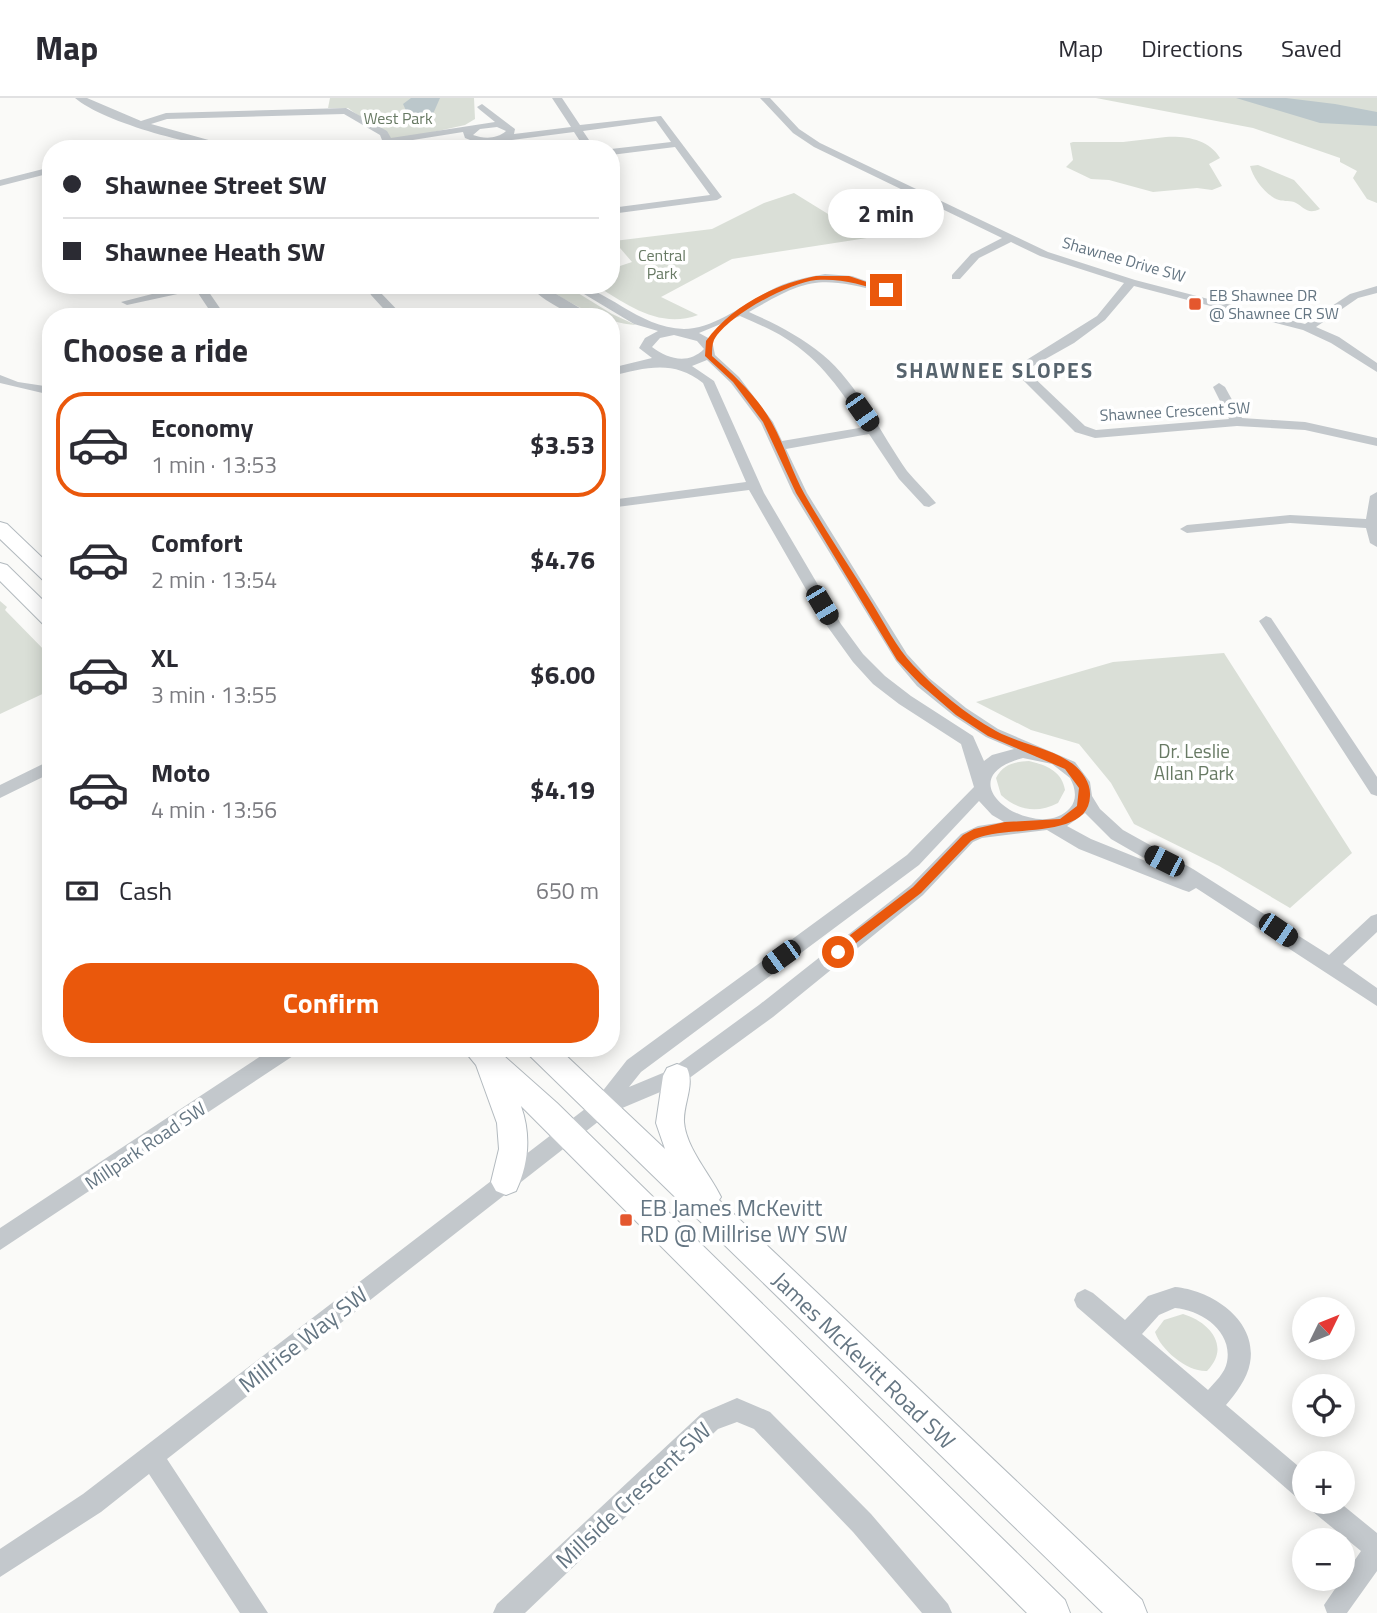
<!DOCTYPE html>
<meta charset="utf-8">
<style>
:root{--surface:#fff;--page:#f2f2f3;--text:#2b2b33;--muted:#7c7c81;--line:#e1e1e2;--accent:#ea580c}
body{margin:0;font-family:"Titillium Web",sans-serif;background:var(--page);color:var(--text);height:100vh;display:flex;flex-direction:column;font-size:26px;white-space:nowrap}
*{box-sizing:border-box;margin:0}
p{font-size:23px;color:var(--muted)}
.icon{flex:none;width:38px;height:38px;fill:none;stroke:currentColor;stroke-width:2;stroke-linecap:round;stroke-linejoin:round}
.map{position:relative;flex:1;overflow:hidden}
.sheet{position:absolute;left:42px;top:210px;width:578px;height:749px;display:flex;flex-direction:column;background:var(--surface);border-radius:28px;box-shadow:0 4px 18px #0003}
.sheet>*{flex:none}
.guide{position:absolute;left:42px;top:42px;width:578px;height:154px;border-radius:28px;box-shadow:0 4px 18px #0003;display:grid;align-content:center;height:154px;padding:0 21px;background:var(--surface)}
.needle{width:46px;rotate:47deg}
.controls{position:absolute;left:1292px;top:1199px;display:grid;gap:14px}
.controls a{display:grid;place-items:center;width:63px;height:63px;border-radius:50%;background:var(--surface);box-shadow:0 4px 18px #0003;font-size:35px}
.end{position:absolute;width:32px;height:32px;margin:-16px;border:9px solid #ea580c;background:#fff;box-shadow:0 0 0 4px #fff}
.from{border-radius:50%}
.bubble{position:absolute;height:49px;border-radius:24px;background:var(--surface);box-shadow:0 4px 18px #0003;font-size:23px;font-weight:700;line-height:49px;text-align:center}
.car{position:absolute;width:21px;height:42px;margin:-21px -10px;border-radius:9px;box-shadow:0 0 5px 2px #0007;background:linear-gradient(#222 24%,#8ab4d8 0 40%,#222 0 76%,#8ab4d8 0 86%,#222 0)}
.guide b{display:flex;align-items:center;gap:24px;height:66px;font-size:26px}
.guide b+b{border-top:2px solid var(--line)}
.guide i{width:18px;height:18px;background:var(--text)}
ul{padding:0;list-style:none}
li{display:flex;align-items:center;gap:21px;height:105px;margin:0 14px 10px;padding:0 7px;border:4px solid transparent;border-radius:28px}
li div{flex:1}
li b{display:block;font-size:26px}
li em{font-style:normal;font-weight:700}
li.selected{border-color:var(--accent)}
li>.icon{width:63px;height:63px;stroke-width:1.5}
h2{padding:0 21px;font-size:32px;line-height:84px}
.pay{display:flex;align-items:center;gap:18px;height:77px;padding:0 21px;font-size:26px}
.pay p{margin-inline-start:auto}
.primary-button{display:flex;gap:14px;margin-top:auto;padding:14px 21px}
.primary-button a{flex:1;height:80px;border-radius:28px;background:var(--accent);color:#fff;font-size:28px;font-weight:700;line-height:80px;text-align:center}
header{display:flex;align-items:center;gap:42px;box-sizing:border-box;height:98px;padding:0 35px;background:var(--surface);border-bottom:2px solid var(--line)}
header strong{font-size:33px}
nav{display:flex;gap:38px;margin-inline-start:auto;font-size:24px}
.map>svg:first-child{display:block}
</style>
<header>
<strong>Map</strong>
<nav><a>Map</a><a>Directions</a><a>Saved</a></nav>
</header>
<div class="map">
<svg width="1377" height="1515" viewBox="0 0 1377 1515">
<rect width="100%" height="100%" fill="#fafaf8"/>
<path fill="#dadfd7" d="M 330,0 L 474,0 L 475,21 L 465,27 L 393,43 L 348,10 L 328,10 Z
M 1096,0 L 1377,0 L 1377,105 L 1367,101 L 1353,80 L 1357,73 L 1340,64 L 1340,60 L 1253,30 Z
M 1166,39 C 1188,38 1209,42 1220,60 L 1209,66 L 1222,88 L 1212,92 L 1197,90 L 1153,94 L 1109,82 L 1091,81 L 1066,69 L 1073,62 L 1070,45 L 1073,44 L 1123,44 Z
M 1258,67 L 1294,82 L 1320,111 C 1307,117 1304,109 1296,105 C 1291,102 1284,104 1279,102 C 1266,98 1253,80 1250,68 Z
M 794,95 L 867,140 L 732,161 L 661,199 L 698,217 C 659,231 628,207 595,187 L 611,187 L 611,171 L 632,164 L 614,143 L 712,131 L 764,105 Z
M 543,187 L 565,187 L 612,216 L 636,227 C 608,226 567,205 543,187 Z
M 0,503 L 7,509 L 5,512 L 51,559 L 51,592 L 0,616 Z
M 1224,555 L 1352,755 L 1290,810 L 1219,768 L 1134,726 L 1111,685 L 1079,646 L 1031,632 L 976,604 L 1113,564 Z
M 1029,663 C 1046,667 1062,673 1065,692 L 1058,705 C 1037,716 1017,712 1001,697 L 996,680 C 1003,666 1014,664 1029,663 Z
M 1183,1216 C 1210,1224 1231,1249 1207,1273 C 1187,1274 1161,1252 1155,1234 L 1164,1222 Z"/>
<path fill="#bbc7cb" d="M 411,0 L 440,0 L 433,16 L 409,19 L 403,6 Z
M 1236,0 L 1286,0 L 1335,6 L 1377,14 L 1377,28 L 1320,25 Z"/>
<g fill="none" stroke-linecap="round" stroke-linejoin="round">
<g stroke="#b3babf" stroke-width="2">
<path id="secondary" d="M 0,424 L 7,426 L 51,468 L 51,485 L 44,483 L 0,441 Z
M 0,465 L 7,467 L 51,510 L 51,529 L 44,527 L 0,483 Z
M 462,950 L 495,950 L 557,1005 L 1065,1502 L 1070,1515 L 1027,1515 L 521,1008 C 531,1036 529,1066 516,1093 L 506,1097 L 496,1093 L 491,1084 L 499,1051 L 497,1025 L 476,967 Z
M 526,950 L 558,950 L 665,1051 L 656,1025 L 663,978 L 667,970 L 677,966 L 687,970 C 695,987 683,1006 684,1024 C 686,1050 710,1076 721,1099 L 719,1102 L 1142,1502 L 1147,1515 L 1103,1515 L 530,958 Z"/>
</g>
<path fill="#c3c8cc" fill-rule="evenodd" d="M 75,0 L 87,0 L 141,23 L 166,15 L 346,10 L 387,33 L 391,40 L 495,24 L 479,11 L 477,9 L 482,6 L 515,31 L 514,36 L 571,29 L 552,0 L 562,0 L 580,27 L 661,18 L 722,99 L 717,102 L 611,116 L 611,110 L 710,97 L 675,49 L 611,57 L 611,51 L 671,44 L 656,23 L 583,33 L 595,51 L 585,51 L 574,34 L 480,46 L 465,40 L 463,34 L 394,45 L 397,51 L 387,51 L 385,47 L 338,51 L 382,42 L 380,37 L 344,16 L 167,21 L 151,26 L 241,51 C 202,51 104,25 75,0 ZM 497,29 L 506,33 C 497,41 484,41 473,37 L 480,31 Z
M 760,0 L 770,0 L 799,31 L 820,45 L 1048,154 L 1135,182 L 1305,226 L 1350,196 L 1377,188 L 1377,195 L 1358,200 L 1316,229 L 1339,239 L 1377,265 L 1377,274 L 1331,245 L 1303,232 L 1134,188 L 1105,222 L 1074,245 L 1026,272 L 1085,328 L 1096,332 L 1229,321 L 1213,289 L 1219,285 L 1225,289 L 1242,320 L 1305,324 L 1377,340 L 1377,348 L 1305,332 L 1237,328 L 1095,340 L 1075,334 L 1012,271 L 1097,218 L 1124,185 L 1040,158 L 1011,144 L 979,160 L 960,181 L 952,181 L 952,177 L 971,156 L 1002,140 L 814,49 L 793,35 Z
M 51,69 L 51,75 L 0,88 L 0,82 Z
M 51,142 L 51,149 L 45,148 L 45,144 Z
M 825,176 L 852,178 L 892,192 L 886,195 C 819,178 809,179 749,214 C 776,226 800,238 823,257 C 857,285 882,337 907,373 C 916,384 927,394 936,405 L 929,409 L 924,408 L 899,381 L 869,336 L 786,351 L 807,395 L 907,556 L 929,580 L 966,610 L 998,631 L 1075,664 L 1090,684 L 1092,698 L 1100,711 L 1123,732 L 1193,771 L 1329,857 L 1371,818 L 1377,816 L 1377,834 L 1343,866 L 1377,890 L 1377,908 L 1196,790 L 1189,794 L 1183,792 L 1079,751 L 1047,732 L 982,740 L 973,744 L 923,797 L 773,919 L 684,984 L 608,1016 L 167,1361 L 268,1515 L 240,1515 L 149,1376 L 101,1414 L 0,1479 L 0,1451 L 83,1396 L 594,1004 L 627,962 L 907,757 L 974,689 L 961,646 L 899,606 L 873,586 L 853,564 L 827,528 L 749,392 L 617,409 L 611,407 L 611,399 L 618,401 L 746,384 L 703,285 C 673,261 645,270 611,278 L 611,270 L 652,260 L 639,250 L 645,240 L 658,233 L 634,226 L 569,187 C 605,187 637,230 684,231 C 716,231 749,202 777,189 C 793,182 808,179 825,176 ZM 740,218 C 755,225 771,231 785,240 C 821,262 842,294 865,329 L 782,343 L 773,324 L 739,279 L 715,257 L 712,242 L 699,235 ZM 674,237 L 697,243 L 704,251 C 688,267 668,261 652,249 L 660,240 ZM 707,262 L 731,285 L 761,325 L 793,395 L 896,563 L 917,588 L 954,618 L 986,639 L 1014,651 L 992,657 L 984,663 L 973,638 L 911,598 L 885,578 L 863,556 L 841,526 L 764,395 L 714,283 L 692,268 ZM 1023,660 L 1052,666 L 1070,680 C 1075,689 1078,701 1070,710 C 1038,747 940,682 1023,660 ZM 979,703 L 992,717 L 1004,724 L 978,728 L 961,736 L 911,787 L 759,907 L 670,972 L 629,989 L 641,974 L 919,767 ZM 1085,715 L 1111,741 L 1158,768 L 1091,741 L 1067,728 Z
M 187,187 L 204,187 L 226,219 L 214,219 L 196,192 L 127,207 L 121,204 Z
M 366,187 L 378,187 L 380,194 L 404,219 L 391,219 L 371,197 Z
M 528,187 L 541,187 L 595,219 C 570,219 545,204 528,187 Z
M 0,277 L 18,284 L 51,289 L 51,297 L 0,285 Z
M 1377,394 L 1377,449 L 1370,445 L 1366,430 L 1290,425 L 1187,435 L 1180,431 L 1187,427 L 1290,417 L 1366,421 L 1370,398 Z
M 1266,518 L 1271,520 L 1377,679 L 1377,698 L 1371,696 L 1259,523 Z
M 51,662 L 51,675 L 0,700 L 0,687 Z
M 273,950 L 299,950 L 296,956 L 0,1152 L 0,1130 Z
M 1175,1189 C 1211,1192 1258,1222 1250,1265 C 1247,1281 1236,1295 1226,1307 L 1304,1373 L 1304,1401 L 1295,1398 L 1077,1209 L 1074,1202 L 1077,1195 L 1085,1191 L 1093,1195 L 1125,1222 L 1148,1198 ZM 1175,1210 C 1201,1212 1233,1233 1227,1264 C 1225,1275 1215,1284 1208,1292 L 1142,1236 L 1159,1217 Z
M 737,1300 L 770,1314 L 871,1416 L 948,1506 L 952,1515 L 922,1515 L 853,1434 L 754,1331 L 737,1324 L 718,1331 L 525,1515 L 493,1515 L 497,1506 L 702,1315 Z
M 1309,1404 L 1339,1404 L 1377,1435 L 1377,1473 L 1347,1515 L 1327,1515 L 1324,1507 L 1361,1453 L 1312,1413 Z"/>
<use href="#secondary" fill="#fff" fill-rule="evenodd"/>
</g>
<path fill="#ea580c" d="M 816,178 L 849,178 L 890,192 L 886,194 C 862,187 842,180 816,182 C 789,185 728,217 714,242 C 712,247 712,252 712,258 C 734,277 758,299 772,325 C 785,348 792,374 805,397 C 826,434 850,469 872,505 C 885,526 896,549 913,567 C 937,592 965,616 996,633 C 1020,646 1052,650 1073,666 C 1083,674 1091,686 1090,698 C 1089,744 1001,725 971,743 L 921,795 L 838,859 L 833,857 L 833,850 L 913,789 L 963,737 L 974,731 L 1005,724 L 1060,721 L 1077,708 L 1079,690 L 1065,671 L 988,638 L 956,617 L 920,586 L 897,562 L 796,395 L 763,324 L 733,284 L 705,258 L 706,243 C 730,209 775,186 816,178 Z"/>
<g fill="#e4572e" stroke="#fff" stroke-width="2.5">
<rect x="1188" y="199" width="14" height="14" rx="3.5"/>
<rect x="619" y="1115" width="14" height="14" rx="3.5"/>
</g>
<g text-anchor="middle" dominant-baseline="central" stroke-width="7" stroke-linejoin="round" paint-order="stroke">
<g font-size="16" fill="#687a64" stroke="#fff">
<text x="398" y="20">West Park</text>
<text x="662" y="157">Central<tspan x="662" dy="18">Park</tspan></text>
</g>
<g font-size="16" fill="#657683" stroke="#fff">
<text transform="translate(1124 161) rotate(16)">Shawnee Drive SW</text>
<text transform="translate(1175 313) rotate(-3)">Shawnee Crescent SW</text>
</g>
<g font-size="16" fill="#657683" stroke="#fff" text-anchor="start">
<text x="1209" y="197">EB Shawnee DR<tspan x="1209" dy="18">@ Shawnee CR SW</tspan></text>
</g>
<g font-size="19" fill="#687a64" stroke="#fff">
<text x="1194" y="652">Dr. Leslie<tspan x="1194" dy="22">Allan Park</tspan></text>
</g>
<g font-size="19" fill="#657683" stroke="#fff">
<text transform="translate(145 1047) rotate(-34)">Millpark Road SW</text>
</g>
<g font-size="21" font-weight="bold" letter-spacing="2" fill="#57646e" stroke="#fff">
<text x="995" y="272">SHAWNEE SLOPES</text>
</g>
<g font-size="23" fill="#657683" stroke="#fff" text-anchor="start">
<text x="640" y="1109">EB James McKevitt<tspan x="640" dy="26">RD @ Millrise WY SW</tspan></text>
</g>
<g font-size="23" fill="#657683" stroke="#fff">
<text transform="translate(303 1241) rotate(-38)">Millrise Way SW</text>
<text transform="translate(864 1262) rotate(44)">James McKevitt Road SW</text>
<text transform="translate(633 1397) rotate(-43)">Millside Crescent SW</text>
</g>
</g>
</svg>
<div class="controls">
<a><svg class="needle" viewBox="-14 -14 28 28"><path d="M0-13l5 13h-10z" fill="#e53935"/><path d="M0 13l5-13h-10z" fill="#7c7c81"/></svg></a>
<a><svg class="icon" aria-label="locate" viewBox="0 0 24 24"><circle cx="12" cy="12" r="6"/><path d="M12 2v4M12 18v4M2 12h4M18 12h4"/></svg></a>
<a>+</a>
<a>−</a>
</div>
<i class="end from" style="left:838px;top:854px"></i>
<i class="end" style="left:886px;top:192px"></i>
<div class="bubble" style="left:828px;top:91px;width:116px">2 min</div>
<i class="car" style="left:862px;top:314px;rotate:145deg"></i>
<i class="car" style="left:822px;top:507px;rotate:149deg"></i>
<i class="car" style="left:1164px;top:763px;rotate:297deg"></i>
<i class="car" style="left:1278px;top:832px;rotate:124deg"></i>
<i class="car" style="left:781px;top:859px;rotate:234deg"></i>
<div class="guide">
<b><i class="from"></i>Shawnee Street SW</b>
<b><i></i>Shawnee Heath SW</b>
</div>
<section class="sheet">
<h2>Choose a ride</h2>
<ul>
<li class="selected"><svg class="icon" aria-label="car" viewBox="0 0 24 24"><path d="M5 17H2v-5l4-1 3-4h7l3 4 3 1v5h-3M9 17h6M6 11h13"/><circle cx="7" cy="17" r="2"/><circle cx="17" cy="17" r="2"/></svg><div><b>Economy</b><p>1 min · 13:53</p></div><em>$3.53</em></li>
<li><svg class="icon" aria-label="car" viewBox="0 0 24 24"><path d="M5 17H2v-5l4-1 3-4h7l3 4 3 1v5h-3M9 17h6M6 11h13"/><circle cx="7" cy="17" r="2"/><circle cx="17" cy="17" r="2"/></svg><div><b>Comfort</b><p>2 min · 13:54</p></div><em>$4.76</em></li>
<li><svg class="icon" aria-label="car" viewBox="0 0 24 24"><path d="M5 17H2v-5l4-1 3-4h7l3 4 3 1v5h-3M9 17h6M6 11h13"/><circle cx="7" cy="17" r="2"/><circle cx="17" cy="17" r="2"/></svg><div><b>XL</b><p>3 min · 13:55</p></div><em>$6.00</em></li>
<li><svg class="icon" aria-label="car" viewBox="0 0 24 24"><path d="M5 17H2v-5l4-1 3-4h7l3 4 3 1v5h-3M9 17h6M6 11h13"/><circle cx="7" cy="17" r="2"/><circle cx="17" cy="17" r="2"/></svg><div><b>Moto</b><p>4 min · 13:56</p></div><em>$4.19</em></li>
</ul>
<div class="pay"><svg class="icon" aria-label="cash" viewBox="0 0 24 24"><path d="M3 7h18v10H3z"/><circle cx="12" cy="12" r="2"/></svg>Cash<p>650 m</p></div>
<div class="primary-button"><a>Confirm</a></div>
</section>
</div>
